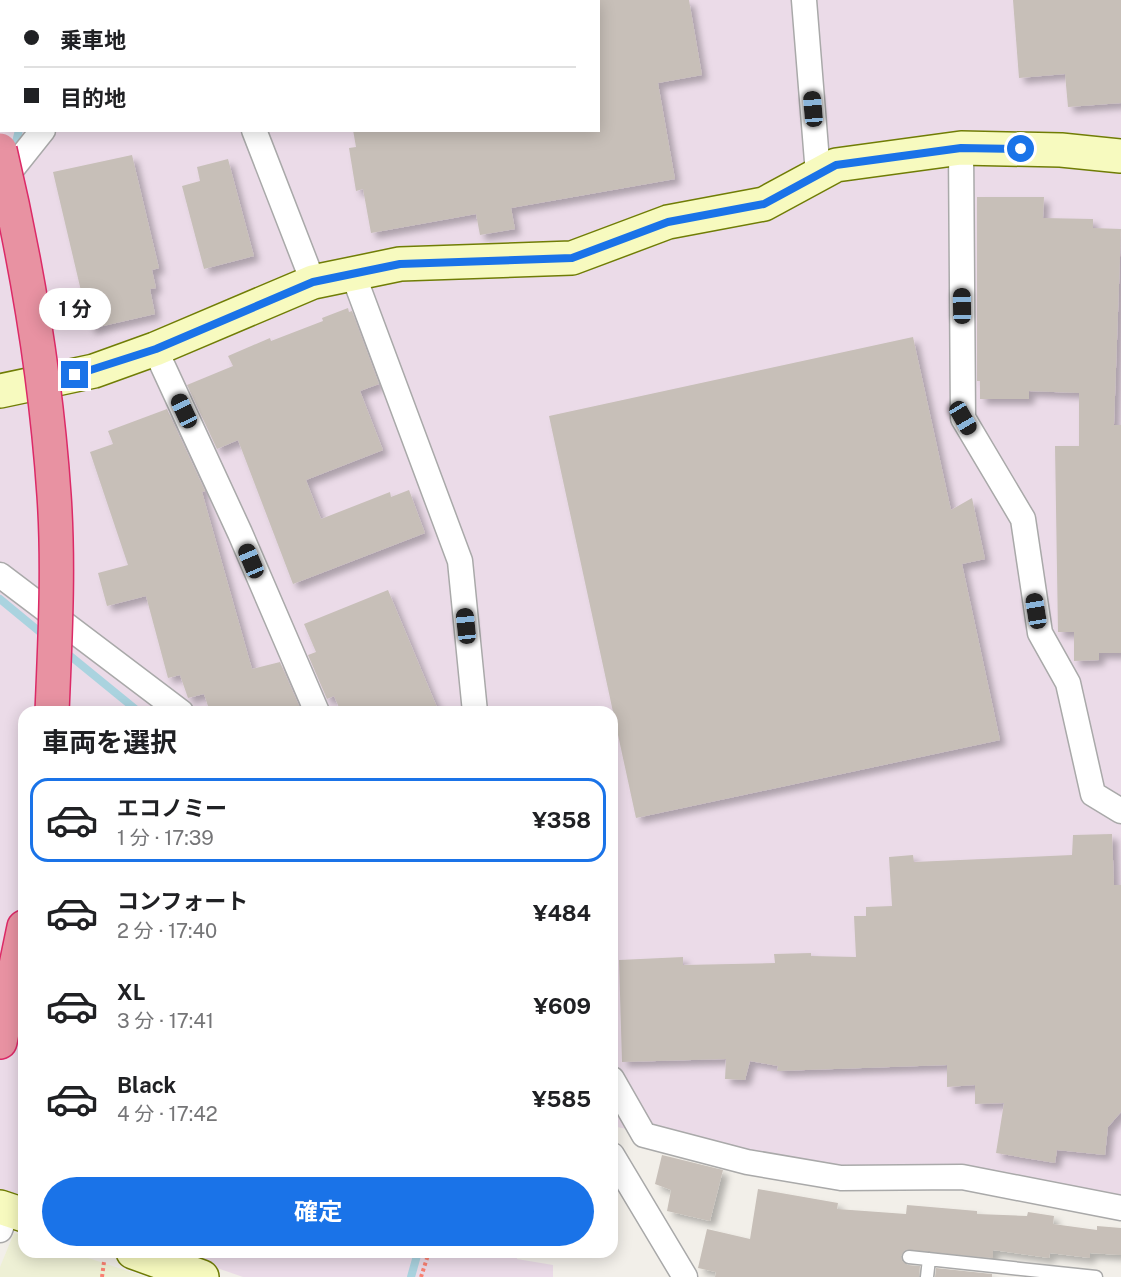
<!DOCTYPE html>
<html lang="ja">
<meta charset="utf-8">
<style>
:root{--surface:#fff;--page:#f6f6f6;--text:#202124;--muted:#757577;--line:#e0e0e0;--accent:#1a73e8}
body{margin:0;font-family:"Public Sans","Noto Sans JP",sans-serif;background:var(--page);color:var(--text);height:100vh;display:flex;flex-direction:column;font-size:22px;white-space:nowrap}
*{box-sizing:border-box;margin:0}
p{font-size:20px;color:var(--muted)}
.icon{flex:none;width:33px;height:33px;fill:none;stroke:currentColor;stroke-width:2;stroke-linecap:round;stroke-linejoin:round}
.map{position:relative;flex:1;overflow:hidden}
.side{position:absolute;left:18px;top:706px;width:600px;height:552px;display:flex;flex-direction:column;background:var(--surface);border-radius:18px;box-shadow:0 3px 15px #0003}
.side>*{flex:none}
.guide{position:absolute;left:0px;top:0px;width:600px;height:132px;box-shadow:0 3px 15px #0003;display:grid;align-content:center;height:132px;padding:0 24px;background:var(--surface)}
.end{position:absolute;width:27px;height:27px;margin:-14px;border:8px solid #1a73e8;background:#fff;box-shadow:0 0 0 3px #fff}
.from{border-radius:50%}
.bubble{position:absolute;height:42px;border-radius:21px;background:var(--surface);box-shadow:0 3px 15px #0003;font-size:20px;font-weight:700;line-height:42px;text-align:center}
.car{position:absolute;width:18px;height:36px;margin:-18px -9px;border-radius:8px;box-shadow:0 0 4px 2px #0007;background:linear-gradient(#222 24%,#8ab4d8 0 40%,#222 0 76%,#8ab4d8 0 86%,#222 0)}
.guide b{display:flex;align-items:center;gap:21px;height:57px;font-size:22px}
.guide b+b{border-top:2px solid var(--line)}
.guide i{width:15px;height:15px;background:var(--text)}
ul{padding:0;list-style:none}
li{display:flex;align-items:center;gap:18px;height:84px;margin:0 12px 9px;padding:0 12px;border:3px solid transparent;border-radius:18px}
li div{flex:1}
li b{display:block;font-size:22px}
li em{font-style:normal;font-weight:700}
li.on{border-color:var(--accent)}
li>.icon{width:54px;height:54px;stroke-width:1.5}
h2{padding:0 24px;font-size:27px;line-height:72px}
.cta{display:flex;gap:12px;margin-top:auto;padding:12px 24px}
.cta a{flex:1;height:69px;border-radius:36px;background:var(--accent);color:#fff;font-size:24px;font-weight:700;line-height:69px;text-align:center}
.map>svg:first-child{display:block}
</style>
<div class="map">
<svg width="1121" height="1277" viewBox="0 0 1121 1277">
<defs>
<filter id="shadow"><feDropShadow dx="5.5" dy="5.5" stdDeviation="3" flood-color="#0004"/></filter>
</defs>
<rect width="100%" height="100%" fill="#f2efe9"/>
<path fill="#ebdbe8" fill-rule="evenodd" d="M 0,0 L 1121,0 L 1121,1201 L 803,1164 L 612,1126 L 612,712 L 24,712 L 24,1200 L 0,1191 ZM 2,2 L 598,2 L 598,130 L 2,130 Z
M 174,1253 L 517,1253 L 517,1259 L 553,1265 L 553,1277 L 243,1277 Z"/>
<path fill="#eef0d5" d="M 14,1233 L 24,1236 L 24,1252 L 73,1253 L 146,1277 L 0,1277 L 0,1267 Z"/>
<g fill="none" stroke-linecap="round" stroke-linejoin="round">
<path stroke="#aad3df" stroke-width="8" d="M 0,27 L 2,32
M 5,149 L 16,142 L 19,130
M 0,599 L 46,637
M 63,650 L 139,712
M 411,1277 L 418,1252"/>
</g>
<path fill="#c7bfb8" filter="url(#shadow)" d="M 598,0 L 689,0 L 702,75 L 658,83 L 675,179 L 511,208 L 515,229 L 480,235 L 476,214 L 371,233 L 363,189 L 356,191 L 349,148 L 356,147 L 353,130 L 598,130 Z
M 1013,0 L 1121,0 L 1121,103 L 1068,107 L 1065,74 L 1019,78 Z
M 132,155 L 159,268 L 152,270 L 156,288 L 150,289 L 155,314 L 90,329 L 53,172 Z
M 228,159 L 254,256 L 204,269 L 182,186 L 200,181 L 197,167 Z
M 977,197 L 1044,197 L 1043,218 L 1093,219 L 1093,228 L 1121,229 L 1114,425 L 1121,425 L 1121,653 L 1099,653 L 1099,660 L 1074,661 L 1074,632 L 1058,632 L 1055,446 L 1079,446 L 1079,393 L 1029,391 L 1029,399 L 980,399 L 980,381 L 977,381 Z
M 348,308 L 349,312 L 352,311 L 379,384 L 360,391 L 383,450 L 306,480 L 321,519 L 390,492 L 391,497 L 409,490 L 425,533 L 293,584 L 238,440 L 217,449 L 187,385 L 233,366 L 228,356 L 270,338 L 271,341 L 323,321 L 322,318 Z
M 913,337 L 951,510 L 972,498 L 985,559 L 962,564 L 1000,740 L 636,818 L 549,416 Z
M 167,409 L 205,491 L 202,492 L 252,669 L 280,662 L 300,708 L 287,712 L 239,712 L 236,706 L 210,712 L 204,694 L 188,698 L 180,675 L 168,678 L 146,596 L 107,606 L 98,573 L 128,565 L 90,452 L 113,444 L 108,431 Z
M 388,590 L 439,712 L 341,712 L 334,696 L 327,699 L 308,655 L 316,652 L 304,624 Z
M 1112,834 L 1114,885 L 1121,885 L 1121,1112 L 1108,1127 L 1105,1155 L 1057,1150 L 1055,1163 L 996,1153 L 1004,1103 L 975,1104 L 975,1085 L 947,1087 L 947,1065 L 777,1071 L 778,1066 L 750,1061 L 745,1080 L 725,1079 L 726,1059 L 622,1062 L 619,960 L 683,957 L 683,965 L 775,963 L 774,954 L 811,953 L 811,956 L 856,957 L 854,916 L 866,916 L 866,907 L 892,906 L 889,857 L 913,855 L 914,862 L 1072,855 L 1073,835 Z
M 662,1155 L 723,1170 L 710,1221 L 667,1211 L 671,1190 L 655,1184 Z
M 758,1189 L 838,1203 L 837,1209 L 906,1214 L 907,1205 L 977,1211 L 977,1214 L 1027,1216 L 1028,1212 L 1054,1216 L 1053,1224 L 1097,1230 L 1097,1226 L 1121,1228 L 1121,1255 L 1090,1253 L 1090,1258 L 1050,1253 L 1049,1258 L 993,1250 L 993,1258 L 905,1250 L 901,1256 L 902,1261 L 908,1265 L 920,1266 L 919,1277 L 715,1277 L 716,1272 L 698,1268 L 707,1229 L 750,1239 Z
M 936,1268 L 992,1274 L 992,1277 L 935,1277 Z"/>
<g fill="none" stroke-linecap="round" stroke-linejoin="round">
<g stroke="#a9a9a9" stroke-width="15">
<path id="lane" d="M 909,1257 L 1096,1277
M 927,1277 L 929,1259"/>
</g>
<g stroke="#a9a9a9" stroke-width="27">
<path id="street" d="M 19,0 L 20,2
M 227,0 L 228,2
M 804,0 L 818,174
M 254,130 L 313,282
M 961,148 L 963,418 L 1023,519 L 1040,633 L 1068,683 L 1093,794 L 1121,811
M 0,184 L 43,130
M 353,274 L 460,561 L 475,712
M 155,349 L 240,533 L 317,712
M 0,575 L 181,712
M 612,1079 L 644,1135 L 747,1162 L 841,1178 L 962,1177 L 1121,1208
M 612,1155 L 685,1277
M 0,1230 L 8,1209"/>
</g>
<g stroke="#707d05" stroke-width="36">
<path id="secondary" d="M 0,391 L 94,371 L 155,349 L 313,282 L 400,264 L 572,258 L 668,222 L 764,204 L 836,165 L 961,148 L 1061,150 L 1121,156
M 0,1207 L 24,1215
M 133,1252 L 202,1277"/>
</g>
<g stroke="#dc2a67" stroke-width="36">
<path id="highway" d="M 0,1042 L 24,927"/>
</g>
<path stroke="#fa8072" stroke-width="4" stroke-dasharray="3 3" stroke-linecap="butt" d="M 102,1277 L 104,1262
M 421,1277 L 429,1252"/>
<use href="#lane" stroke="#fff" stroke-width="12"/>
<use href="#street" stroke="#fff" stroke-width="24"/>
<use href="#secondary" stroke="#f7fabf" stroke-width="33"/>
<use href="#highway" stroke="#e892a2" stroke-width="33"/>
<g stroke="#dc2a67" stroke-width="36" stroke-linecap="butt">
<path id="highway-bridge" d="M 0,150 C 27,264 46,378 54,495 C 59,567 55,640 52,712"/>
</g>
<use href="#highway-bridge" stroke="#e892a2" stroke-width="33"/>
</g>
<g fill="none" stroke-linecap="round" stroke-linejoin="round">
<path stroke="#1a73e8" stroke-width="8" d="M 75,375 L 156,349 L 313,282 L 400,264 L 572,258 L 668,222 L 764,204 L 836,165 L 961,148 L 1021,149"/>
</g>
</svg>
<i class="end from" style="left:1021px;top:149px"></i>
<i class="end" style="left:75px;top:375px"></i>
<div class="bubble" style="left:39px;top:288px;width:72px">1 分</div>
<i class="car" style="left:813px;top:109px;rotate:355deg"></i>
<i class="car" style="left:962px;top:306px;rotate:359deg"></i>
<i class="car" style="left:184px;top:411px;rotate:335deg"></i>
<i class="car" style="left:963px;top:418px;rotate:150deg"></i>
<i class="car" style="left:251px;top:561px;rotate:337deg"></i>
<i class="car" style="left:1036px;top:611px;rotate:351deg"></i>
<i class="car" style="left:466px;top:626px;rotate:354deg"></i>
<div class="guide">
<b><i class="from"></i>乗車地</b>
<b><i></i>目的地</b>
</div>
<section class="side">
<h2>車両を選択</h2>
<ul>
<li class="on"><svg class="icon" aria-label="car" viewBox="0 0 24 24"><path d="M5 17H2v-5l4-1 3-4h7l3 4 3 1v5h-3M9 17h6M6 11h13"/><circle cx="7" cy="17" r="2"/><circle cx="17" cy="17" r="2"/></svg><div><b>エコノミー</b><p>1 分 · 17:39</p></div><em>¥358</em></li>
<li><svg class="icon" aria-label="car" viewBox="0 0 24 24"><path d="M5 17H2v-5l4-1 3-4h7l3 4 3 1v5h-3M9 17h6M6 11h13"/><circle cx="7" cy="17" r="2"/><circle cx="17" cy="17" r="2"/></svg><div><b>コンフォート</b><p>2 分 · 17:40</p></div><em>¥484</em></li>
<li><svg class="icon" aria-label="car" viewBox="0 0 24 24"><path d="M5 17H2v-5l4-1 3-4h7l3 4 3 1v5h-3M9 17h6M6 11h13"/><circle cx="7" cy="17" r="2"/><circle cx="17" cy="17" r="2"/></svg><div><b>XL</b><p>3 分 · 17:41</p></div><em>¥609</em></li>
<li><svg class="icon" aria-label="car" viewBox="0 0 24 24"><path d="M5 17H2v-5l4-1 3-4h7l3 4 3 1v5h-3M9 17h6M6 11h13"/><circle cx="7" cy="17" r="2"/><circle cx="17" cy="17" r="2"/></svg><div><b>Black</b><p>4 分 · 17:42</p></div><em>¥585</em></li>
</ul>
<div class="cta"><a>確定</a></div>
</section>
</div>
